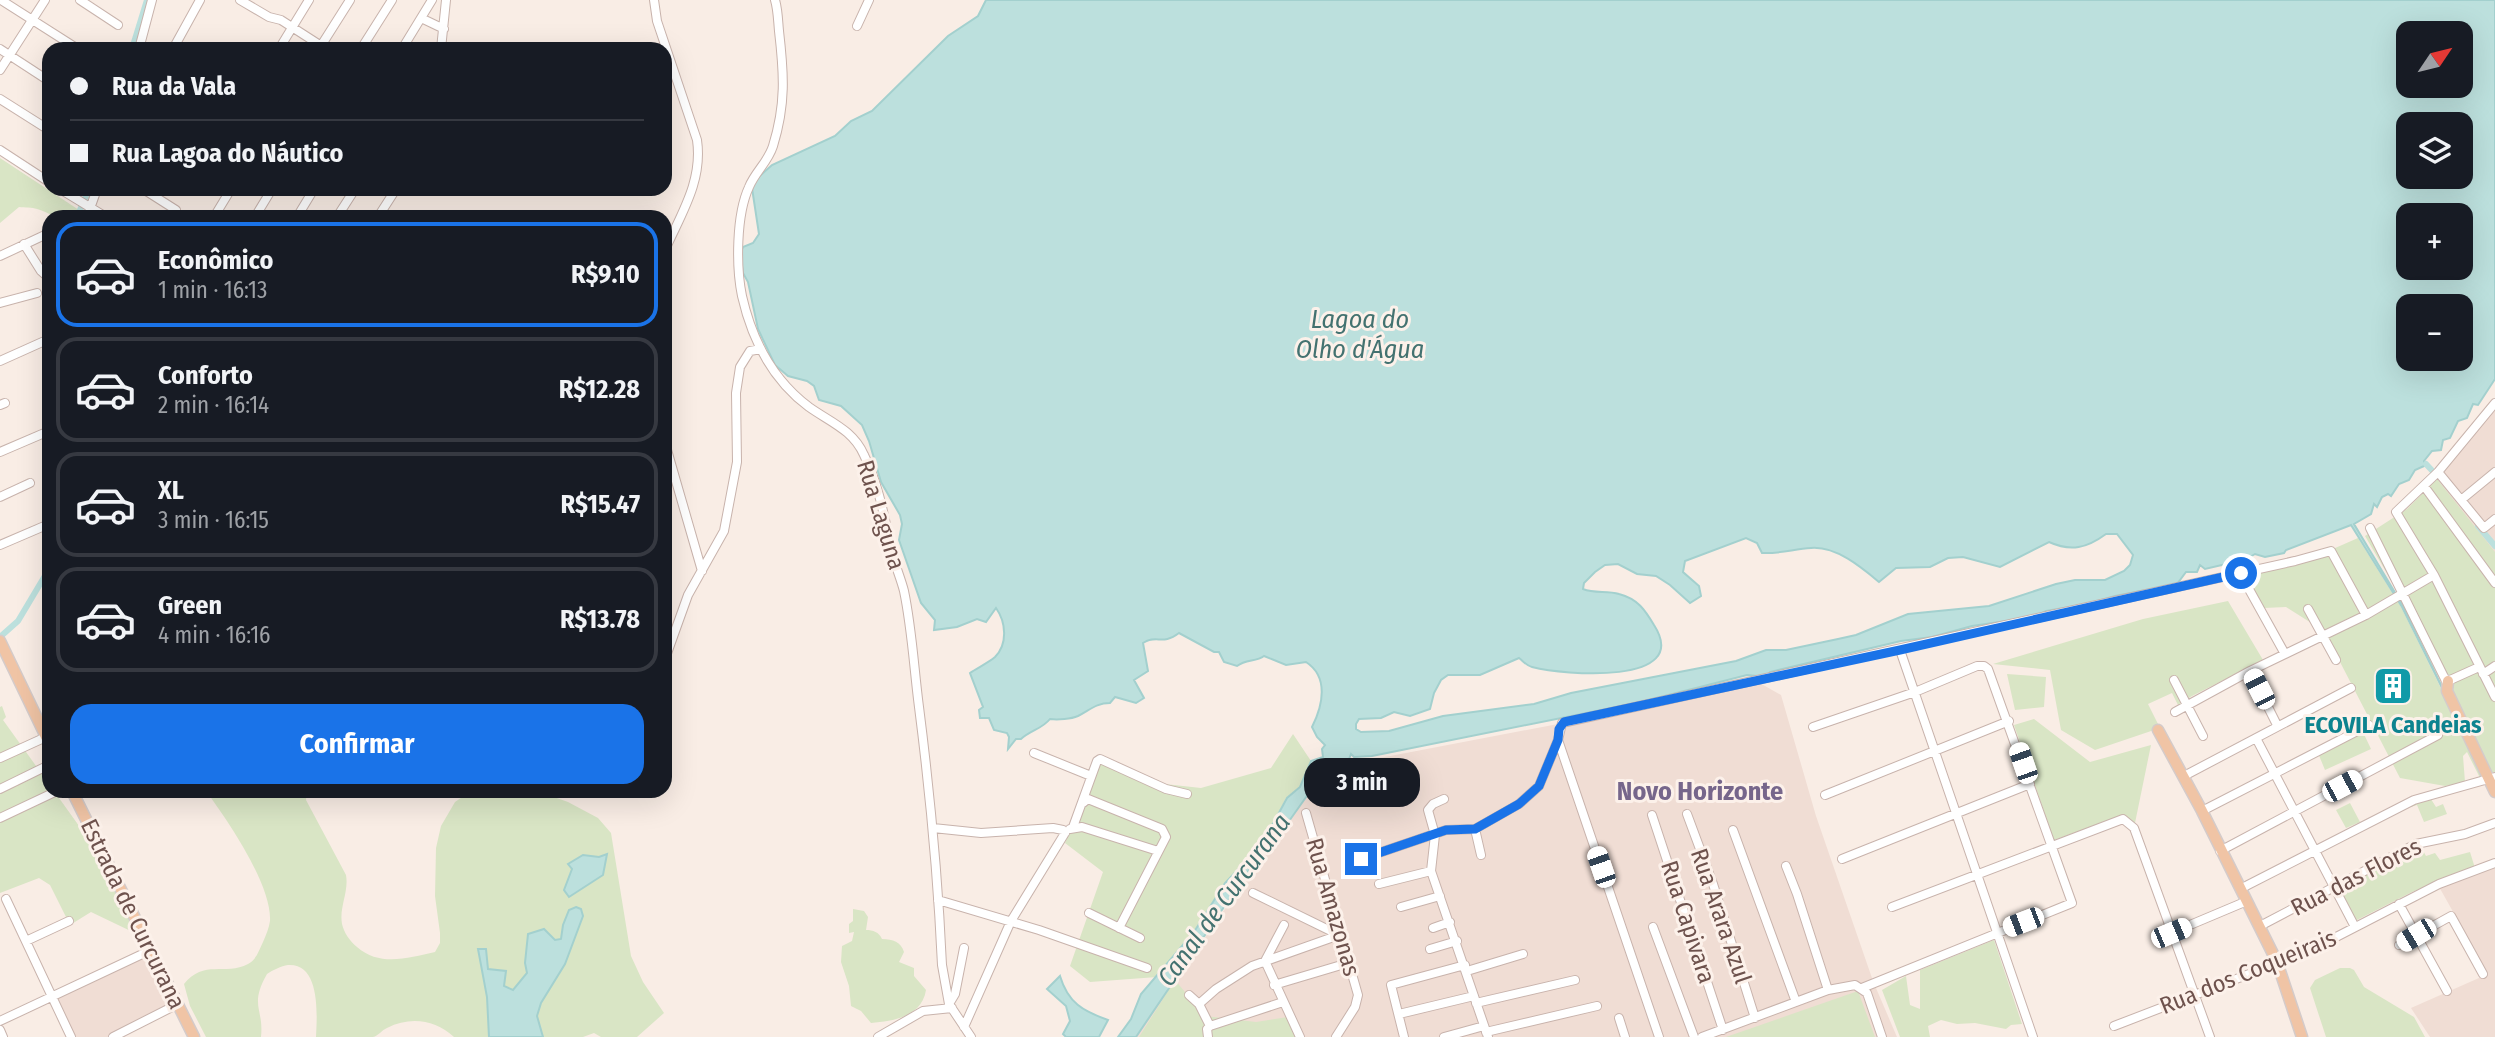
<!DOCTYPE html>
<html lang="pt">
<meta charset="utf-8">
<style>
:root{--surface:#171b24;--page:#20242c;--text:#f1f3f6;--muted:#9ea1a6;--line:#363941;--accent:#1a73e8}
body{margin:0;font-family:"Fira Sans Condensed",sans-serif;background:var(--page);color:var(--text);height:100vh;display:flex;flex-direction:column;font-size:26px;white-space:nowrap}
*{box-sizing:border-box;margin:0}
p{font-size:23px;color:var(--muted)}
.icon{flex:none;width:38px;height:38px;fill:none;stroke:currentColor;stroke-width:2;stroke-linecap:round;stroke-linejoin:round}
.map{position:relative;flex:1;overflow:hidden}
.details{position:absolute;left:42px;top:210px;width:630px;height:588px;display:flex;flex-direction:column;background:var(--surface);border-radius:21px;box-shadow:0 7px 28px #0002}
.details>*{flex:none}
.guide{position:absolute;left:42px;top:42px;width:630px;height:154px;border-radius:21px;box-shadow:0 7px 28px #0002;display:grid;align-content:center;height:154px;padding:0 28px;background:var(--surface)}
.needle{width:46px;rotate:55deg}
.tools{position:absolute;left:2396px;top:21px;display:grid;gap:14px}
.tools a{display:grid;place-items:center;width:77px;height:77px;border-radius:14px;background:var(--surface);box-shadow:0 7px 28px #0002;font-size:35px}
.end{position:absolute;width:32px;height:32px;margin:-16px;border:9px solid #1a73e8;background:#fff;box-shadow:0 0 0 4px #fff}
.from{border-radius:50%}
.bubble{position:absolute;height:49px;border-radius:21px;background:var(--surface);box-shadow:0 7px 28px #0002;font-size:23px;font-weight:700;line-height:49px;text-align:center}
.car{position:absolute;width:21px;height:42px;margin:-21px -10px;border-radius:9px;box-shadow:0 0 5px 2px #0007;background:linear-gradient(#fff 24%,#345 0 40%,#fff 0 76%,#345 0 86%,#fff 0)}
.guide b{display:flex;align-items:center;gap:24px;height:66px;font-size:26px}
.guide b+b{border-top:2px solid var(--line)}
.guide i{width:18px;height:18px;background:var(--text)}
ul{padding:12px 0 0;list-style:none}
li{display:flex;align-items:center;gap:21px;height:105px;margin:0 14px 10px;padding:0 14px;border:4px solid var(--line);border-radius:21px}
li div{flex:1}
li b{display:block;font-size:26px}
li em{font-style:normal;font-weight:700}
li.selected{border-color:var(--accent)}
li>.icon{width:63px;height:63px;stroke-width:1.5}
.cta{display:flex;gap:14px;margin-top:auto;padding:14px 28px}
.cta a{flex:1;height:80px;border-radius:21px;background:var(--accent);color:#fff;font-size:28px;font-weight:700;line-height:80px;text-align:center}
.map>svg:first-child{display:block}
</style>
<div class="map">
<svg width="2495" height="1037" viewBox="0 0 2495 1037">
<rect width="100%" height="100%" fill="#f9ede5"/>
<path fill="#f0ddd4" d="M 2495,399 L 2495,589 L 2418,492 L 2454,453 Z
M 1758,682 L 1781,695 L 1816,816 L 1873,981 L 1897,1037 L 1135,1037 L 1152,1005 L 1192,956 L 1306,793 L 1331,762 L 1385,757 L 1600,716 Z
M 2495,866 L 2495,1037 L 2430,1037 L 2411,1008 L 2488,974 L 2438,885 Z
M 150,955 L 175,1003 L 108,1037 L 76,1037 L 57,998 Z"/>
<path fill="#d9e5c5" d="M 0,158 L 79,210 C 60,226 55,214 37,209 C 32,207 25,208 19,207 L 0,223 Z
M 2437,479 L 2495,552 L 2495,772 L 2492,773 L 2399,594 L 2365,536 L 2407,509 Z
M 2358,538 L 2401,607 L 2484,776 L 2480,778 L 2467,752 L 2463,756 L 2465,782 L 2445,786 L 2400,778 L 2324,631 L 2286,607 L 2264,608 L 2247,576 L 2301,563 Z
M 2228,601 L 2263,660 L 2192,696 L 2178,705 L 2172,693 L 2148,704 L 2160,728 L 2095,750 L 2061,730 L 2050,670 L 1993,664 L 2143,619 Z
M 2007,674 L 2046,677 L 2044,707 L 2015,710 Z
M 2,706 L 6,717 L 3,720 L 49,784 L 49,791 L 54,791 L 97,851 L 139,935 L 91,912 L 70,925 L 50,885 L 39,878 L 0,893 L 0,707 Z
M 2034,719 L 2090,762 L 2151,745 L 2135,823 L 2123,815 L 2054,840 L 2014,725 Z
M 2362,730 L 2371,749 L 2325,770 L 2318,753 Z
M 1293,734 L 1311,761 L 1300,787 L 1286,798 L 1274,822 L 1247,860 L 1225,883 L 1194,932 L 1157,977 L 1090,982 L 1070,966 L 1103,872 L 1065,843 L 1102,758 L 1156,783 L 1201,788 L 1271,768 Z
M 206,791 L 307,791 L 306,800 L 346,875 C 349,892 339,907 342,924 C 344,933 350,941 357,947 C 380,967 408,958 435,952 L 440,943 L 440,933 L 435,896 L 436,848 L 441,826 L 455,802 L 471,791 L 537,791 L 568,802 L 598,818 L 611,833 L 631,956 L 643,982 L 664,1013 L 637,1037 L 601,1037 L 594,1033 L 583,1037 L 454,1037 C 435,1020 411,1016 387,1028 C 382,1030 378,1036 373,1037 C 358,1037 332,1037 316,1037 C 317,1016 321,963 288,965 C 281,966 273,970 267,974 C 249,1006 264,1008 261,1037 L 206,1037 L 190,1006 L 184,984 C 204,959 225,976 248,964 C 257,959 259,950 263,942 C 266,935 269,928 270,921 C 272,885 228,821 206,791 Z
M 2429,796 L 2436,807 L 2443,804 L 2447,814 L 2424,822 L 2417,805 L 2411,807 L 2408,804 Z
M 2350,803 L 2360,822 L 2346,828 L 2336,810 Z
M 2420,845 L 2426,856 L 2435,853 L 2440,860 L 2470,852 L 2475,868 L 2412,892 L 2355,921 L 2339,889 Z
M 853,909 L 864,911 L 868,917 L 866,930 C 873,930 879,932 882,939 C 893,939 901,942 904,952 L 899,962 L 914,968 L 914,976 L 926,990 C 922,1016 895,1021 871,1023 L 861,1011 L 851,1006 L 849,986 L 841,962 L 842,946 L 852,941 L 854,932 L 849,933 L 849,924 L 853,921 Z
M 1994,940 L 2022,1024 L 2011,1025 L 2006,1029 L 1975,1023 L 1957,1024 L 1941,1020 L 1928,1026 L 1930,1037 L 1900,1037 L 1882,990 L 1906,976 L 1910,1005 L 1920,1009 L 1920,970 Z
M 2340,968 L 2350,968 L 2354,970 L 2364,987 L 2414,1017 L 2425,1037 L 2326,1037 L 2310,988 L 2315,980 Z
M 1175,980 L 1205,1016 L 1256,1022 L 1288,1017 L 1297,1037 L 1139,1037 Z
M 1858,991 L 1875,1037 L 1726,1037 Z"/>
<path fill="#bce0dd" stroke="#a3d0ce" stroke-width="2" fill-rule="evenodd" d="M 986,0 L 2495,0 L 2495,379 L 2478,405 L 2473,404 L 2467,418 L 2458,421 L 2450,438 L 2443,440 L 2441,450 L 2432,451 L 2424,461 L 2424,466 L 2415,470 L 2409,480 L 2399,484 L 2391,496 L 2388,494 L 2382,497 L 2377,507 L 2374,504 L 2371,514 L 2354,524 L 2403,606 L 2452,708 L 2402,607 L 2351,525 L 2286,550 L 2284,553 L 2265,557 L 2255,554 L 2245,560 L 2235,557 L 2226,564 L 2205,569 L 2200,565 L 2197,572 L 2186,572 L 2177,584 L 2115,596 L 2087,604 L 2046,611 L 2034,617 L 1972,626 L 1932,637 L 1901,641 L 1770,672 L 1768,677 L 1747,675 L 1641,702 L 1372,756 L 1354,757 L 1351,754 L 1349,759 L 1331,762 L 1282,831 L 1249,870 L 1136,1037 L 1118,1037 L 1131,1019 L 1141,994 L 1194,932 L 1225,883 L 1247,860 L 1274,822 L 1287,798 L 1300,787 L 1311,761 L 1323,757 L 1322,749 L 1325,745 L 1317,737 L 1312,727 C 1323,705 1329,677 1306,662 L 1286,665 L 1264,656 C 1256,662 1246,659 1237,666 L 1224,662 L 1219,652 L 1214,652 L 1179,633 C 1162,646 1157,634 1143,643 L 1148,671 L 1134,680 L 1144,698 L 1136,703 L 1115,697 L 1110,703 C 1096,703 1090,710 1078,716 C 1071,719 1058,720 1050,719 C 1042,729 1031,730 1021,739 L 1016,739 L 1008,749 L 1009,737 L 1007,733 L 994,730 L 989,718 L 980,718 L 979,710 L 983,707 L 970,673 C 977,668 988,663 995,657 C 1008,644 1006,622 996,608 L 986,622 L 977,619 L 957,627 L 934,630 L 935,620 L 921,603 L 899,540 L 902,524 L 900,515 L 881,482 L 869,441 L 862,425 L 841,406 L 819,400 L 814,386 L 807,381 L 788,376 L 775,365 L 758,329 L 748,282 L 743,273 L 740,254 L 743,247 L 753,243 L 759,234 L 752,188 L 754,181 L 772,165 L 835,136 L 851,121 L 872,111 L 948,36 L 978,16 ZM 2408,33 L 2460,33 L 2460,86 L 2408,86 ZM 2408,124 L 2460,124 L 2460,177 L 2408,177 ZM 2408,215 L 2460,215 L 2460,268 L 2408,268 ZM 2408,306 L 2460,306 L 2460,359 L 2408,359 ZM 2106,534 L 2117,534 L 2133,555 L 2130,565 L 2124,571 L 2105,580 L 2075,580 L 2056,584 L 1989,606 L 1908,614 L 1856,635 L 1838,639 L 1786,650 L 1766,650 L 1736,661 L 1571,693 L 1534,704 L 1443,716 L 1389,731 L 1361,732 L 1356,729 L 1356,724 L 1359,719 L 1381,718 L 1394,712 L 1410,716 L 1430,709 L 1434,693 L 1441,680 L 1448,675 L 1480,675 L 1519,658 C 1524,662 1527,666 1532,667 C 1563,675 1693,686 1654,625 C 1645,610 1638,599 1619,594 C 1607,590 1595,594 1583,589 L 1584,583 L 1595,572 L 1605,565 L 1618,564 L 1637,574 L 1656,576 L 1670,585 L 1690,603 L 1701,596 L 1699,586 L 1683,572 L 1685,561 L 1746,538 L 1757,543 L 1762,553 C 1780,554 1794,549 1811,548 C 1836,546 1861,567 1879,582 L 1896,568 L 1930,567 L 1948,558 L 1963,557 L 2000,567 L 2049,542 C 2071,552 2087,548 2106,534 Z
M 607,854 L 603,875 L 569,897 L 564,890 L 572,869 L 568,864 L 583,855 L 599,857 Z
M 576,907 L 581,909 L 583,916 L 565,964 L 541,1003 L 537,1016 L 543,1037 L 489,1037 L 487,997 L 478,949 L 486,949 L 488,969 L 506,971 L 504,986 L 513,990 L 527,973 L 525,963 L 528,934 L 544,929 L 555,940 L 561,939 L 563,925 L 569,910 Z
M 1060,976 C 1068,1003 1083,1011 1108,1020 L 1099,1037 L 1066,1037 L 1063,1034 L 1070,1021 L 1066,1006 L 1047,989 Z"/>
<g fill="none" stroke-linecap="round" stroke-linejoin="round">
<path stroke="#bce0dd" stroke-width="6" d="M 132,49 L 147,0
M 77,217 L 89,189
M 2426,464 L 2438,477
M 2478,526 L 2495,546
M 0,637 L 18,621 L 49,569"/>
<g stroke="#c8b3ac" stroke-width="10">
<path id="minor" d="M 1,0 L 78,49
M 80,0 L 118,25
M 240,0 L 269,17 L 281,20 L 326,49
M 654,0 L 657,21 L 697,140 C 703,181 681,214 665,250
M 775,0 C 778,10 778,21 779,31 C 784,74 786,104 773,146 C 768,162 755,172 749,187 C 736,215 736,267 742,296 C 752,340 773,380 809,407 C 830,422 853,430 864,455 C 880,487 885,522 893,556 C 896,568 901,579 904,591 C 912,629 914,669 919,707 C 930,793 938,878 942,965 L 949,1004 L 971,1037
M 421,18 L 444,29
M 857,26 L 869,0
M 0,49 L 49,81
M 139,49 L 152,0
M 173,49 L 200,0
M 279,49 L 309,0
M 319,49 L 350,0
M 361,49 L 392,0
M 402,49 L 432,0
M 441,49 L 446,0
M 0,70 L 45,0
M 0,99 L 49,130
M 0,150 L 49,182
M 60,189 L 106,217
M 143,189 L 176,210 L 172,217
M 87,217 L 97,189
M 214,217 L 231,189
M 255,217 L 272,189
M 297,217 L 314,189
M 337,217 L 355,189
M 378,217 L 396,189
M 24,244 L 41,271 L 49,278
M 0,256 L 49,233
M 0,303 L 37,293
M 0,361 L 49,339
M 2495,403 L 2438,472 L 2396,512 L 2434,575 L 2495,697
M 0,405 L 5,403
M 665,443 L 702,571
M 0,452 L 49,431
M 2438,472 L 2484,528 L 2495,519
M 2424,486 L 2495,583
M 0,497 L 30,483
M 2461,500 L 2495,472
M 2370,528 L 2447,683
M 0,545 L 49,524
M 2240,573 L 2285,654
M 2308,609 L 2336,660
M 1900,650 L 2033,1037
M 665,659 L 688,595 L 724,531 L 737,462 L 736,393 L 740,367 L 750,351 L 761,349
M 2250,671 L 2277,725
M 2483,674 L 2495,666
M 2174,680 L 2203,736
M 2448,681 L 2479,667
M 2175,712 L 2250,671 L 2366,615 L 2434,575
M 1813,727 L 1915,692 L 1977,666 L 1984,666 L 1988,669 L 2072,903 L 1862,988
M 2256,738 L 2355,927
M 1034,753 L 1091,776
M 0,758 L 46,737
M 2184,776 L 2351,688
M 0,789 L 49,765
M 1825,795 L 2009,721
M 1444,799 L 1433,804 L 1428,810 L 1435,835 L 1431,871 L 1488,1037
M 1083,803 L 1088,799 L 1162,829 L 1166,837 L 1119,928
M 2202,811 L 2369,725
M 1306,813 L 1358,995 L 1355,1007 L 1336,1037
M 1687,814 L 1713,884 L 1755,1018
M 1652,815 L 1723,1030
M 0,818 L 57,791
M 1073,827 L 1097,761 L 1100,759 L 1166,789 L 1187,794
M 933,828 L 981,833 L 1053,828 L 1063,830 L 1065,833
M 1070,829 L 1082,827 L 1158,851
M 1475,829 L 1481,855
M 1733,830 L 1796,1002
M 2220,851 L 2438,735
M 1361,859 L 1446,830 L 1475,829 L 1519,804 L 1539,786 L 1558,740
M 1842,859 L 2030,784
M 1786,866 L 1797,894 L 1828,990
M 1379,884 L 1431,871
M 2240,889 L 2414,800 L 2495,777
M 1253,893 L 1339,935
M 6,899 L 71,1037
M 938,900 L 1039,930 L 1147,968
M 2399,904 L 2447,991
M 1401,907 L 1440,896
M 1892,907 L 2123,819 L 2134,828 L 2210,1037
M 1089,913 L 1140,938
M 1284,925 L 1265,961 L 1300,1037
M 2260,926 L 2416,844 L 2465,834 L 2495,823
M 1653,927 L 1694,1037
M 1433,928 L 1450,922
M 2171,933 L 2247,901
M 26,941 L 69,921
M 2399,945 L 2451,916 L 2483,974
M 1430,949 L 1457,941
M 1467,971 L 1523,954
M 1274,985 L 1348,963
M 1189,995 L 1199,1004 L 1210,1026
M 1476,1003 L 1575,980
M 949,1004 L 955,994 L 964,948
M 1199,1004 L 1216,989 L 1252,966 L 1342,934
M 1399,1014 L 1474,996
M 1619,1018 L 1625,1037
M 0,1021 L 151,950
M 2114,1026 L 2309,951 L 2439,884 L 2495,863
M 964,1027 L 1011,921 L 1065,833
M 0,1030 L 3,1037
M 1486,1032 L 1597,1006
M 113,1037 L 178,1004
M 878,1037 L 923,1011 L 952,1008
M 1208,1037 L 1207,1029 L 1210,1026 L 1283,1002
M 1404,1037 L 1391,985 L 1465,965
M 1444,1037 L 1484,1026
M 1659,1037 L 1558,740 L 1562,723 L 2295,561 L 2331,551 L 2366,615
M 1702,1037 L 1828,990 L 1855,985 L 1867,993 L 1882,1037"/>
</g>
<g stroke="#d4cbca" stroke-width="13">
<path id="major" d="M 0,641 L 49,743
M 2448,681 L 2447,691 L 2495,792
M 2158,730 L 2202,811 L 2277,962 L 2302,1037
M 72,791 L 194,1037"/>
</g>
<use href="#minor" stroke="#fff" stroke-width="8"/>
<use href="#major" stroke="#f0c4a5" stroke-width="10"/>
</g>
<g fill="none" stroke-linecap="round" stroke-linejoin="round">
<path stroke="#1a73e8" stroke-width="9" d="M 1361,859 L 1446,830 L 1475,829 L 1519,804 L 1539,786 L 1558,740 L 1559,729 L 1564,722 L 1900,650 L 2241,573"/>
</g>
<defs>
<g id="building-square" transform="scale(2.0125)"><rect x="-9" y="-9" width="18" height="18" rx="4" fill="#0f9aa8" stroke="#fcf1ea"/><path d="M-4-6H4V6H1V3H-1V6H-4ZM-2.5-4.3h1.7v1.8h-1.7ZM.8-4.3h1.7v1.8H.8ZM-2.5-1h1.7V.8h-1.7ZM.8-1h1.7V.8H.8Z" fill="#fff"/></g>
</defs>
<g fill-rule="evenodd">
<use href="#building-square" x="2393" y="686"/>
</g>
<g text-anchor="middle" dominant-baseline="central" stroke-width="6" stroke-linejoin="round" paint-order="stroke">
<g font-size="24" fill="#6e524d" stroke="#fcf1ea">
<text transform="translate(881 515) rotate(73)">Rua Laguna</text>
<text transform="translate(2356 877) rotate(-27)">Rua das Flores</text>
<text transform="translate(1333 907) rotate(74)">Rua Amazonas</text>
<text transform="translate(133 914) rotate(64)">Estrada de Curcurana</text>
<text transform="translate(1721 916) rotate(71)">Rua Arara Azul</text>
<text transform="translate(1688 922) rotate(72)">Rua Capivara</text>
<text transform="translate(2248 972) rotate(-22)">Rua dos Coqueirais</text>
</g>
<g font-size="24" font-weight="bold" fill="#0d838f" stroke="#fcf1ea">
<text x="2393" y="725">ECOVILA Candeias</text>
</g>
<g font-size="26" font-style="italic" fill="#437270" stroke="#fcf1ea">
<text x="1360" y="319">Lagoa do<tspan x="1360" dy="30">Olho d'Água</tspan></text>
<text transform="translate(1224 900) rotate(-54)">Canal de Curcurana</text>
</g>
<g font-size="26" font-weight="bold" fill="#76668b" stroke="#fcf1ea">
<text x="1700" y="791">Novo Horizonte</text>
</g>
</g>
</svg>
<div class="tools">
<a><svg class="needle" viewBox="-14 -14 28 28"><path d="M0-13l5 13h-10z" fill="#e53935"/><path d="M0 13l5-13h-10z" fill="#9ea1a6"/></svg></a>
<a><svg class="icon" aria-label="layers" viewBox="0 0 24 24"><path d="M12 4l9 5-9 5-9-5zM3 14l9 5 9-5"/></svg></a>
<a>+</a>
<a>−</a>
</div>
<i class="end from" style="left:2241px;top:573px"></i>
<i class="end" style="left:1361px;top:859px"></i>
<div class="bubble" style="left:1304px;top:758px;width:116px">3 min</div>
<i class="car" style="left:2259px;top:689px;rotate:333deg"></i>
<i class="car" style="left:2023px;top:763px;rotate:341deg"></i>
<i class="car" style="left:2342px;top:786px;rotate:62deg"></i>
<i class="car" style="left:1601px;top:867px;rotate:341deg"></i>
<i class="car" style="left:2023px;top:922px;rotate:249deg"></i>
<i class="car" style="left:2171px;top:933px;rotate:67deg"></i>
<i class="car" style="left:2416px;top:935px;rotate:239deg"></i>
<div class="guide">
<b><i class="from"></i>Rua da Vala</b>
<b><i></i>Rua Lagoa do Náutico</b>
</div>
<section class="details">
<ul>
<li class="selected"><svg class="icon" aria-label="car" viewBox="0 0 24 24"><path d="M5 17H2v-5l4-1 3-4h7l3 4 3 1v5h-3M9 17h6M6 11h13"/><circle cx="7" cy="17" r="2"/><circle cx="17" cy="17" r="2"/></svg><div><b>Econômico</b><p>1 min · 16:13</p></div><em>R$9.10</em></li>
<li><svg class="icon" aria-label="car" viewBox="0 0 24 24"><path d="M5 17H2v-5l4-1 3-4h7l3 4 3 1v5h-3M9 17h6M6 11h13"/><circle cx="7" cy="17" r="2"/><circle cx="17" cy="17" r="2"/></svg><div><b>Conforto</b><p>2 min · 16:14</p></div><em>R$12.28</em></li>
<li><svg class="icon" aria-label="car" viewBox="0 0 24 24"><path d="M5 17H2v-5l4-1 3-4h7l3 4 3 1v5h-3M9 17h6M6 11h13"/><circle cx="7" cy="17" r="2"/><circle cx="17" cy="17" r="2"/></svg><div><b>XL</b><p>3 min · 16:15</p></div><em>R$15.47</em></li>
<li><svg class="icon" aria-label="car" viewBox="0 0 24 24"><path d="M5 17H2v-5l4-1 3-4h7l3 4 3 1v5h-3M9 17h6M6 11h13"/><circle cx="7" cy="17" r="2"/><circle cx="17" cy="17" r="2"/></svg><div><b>Green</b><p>4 min · 16:16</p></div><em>R$13.78</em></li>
</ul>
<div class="cta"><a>Confirmar</a></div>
</section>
</div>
